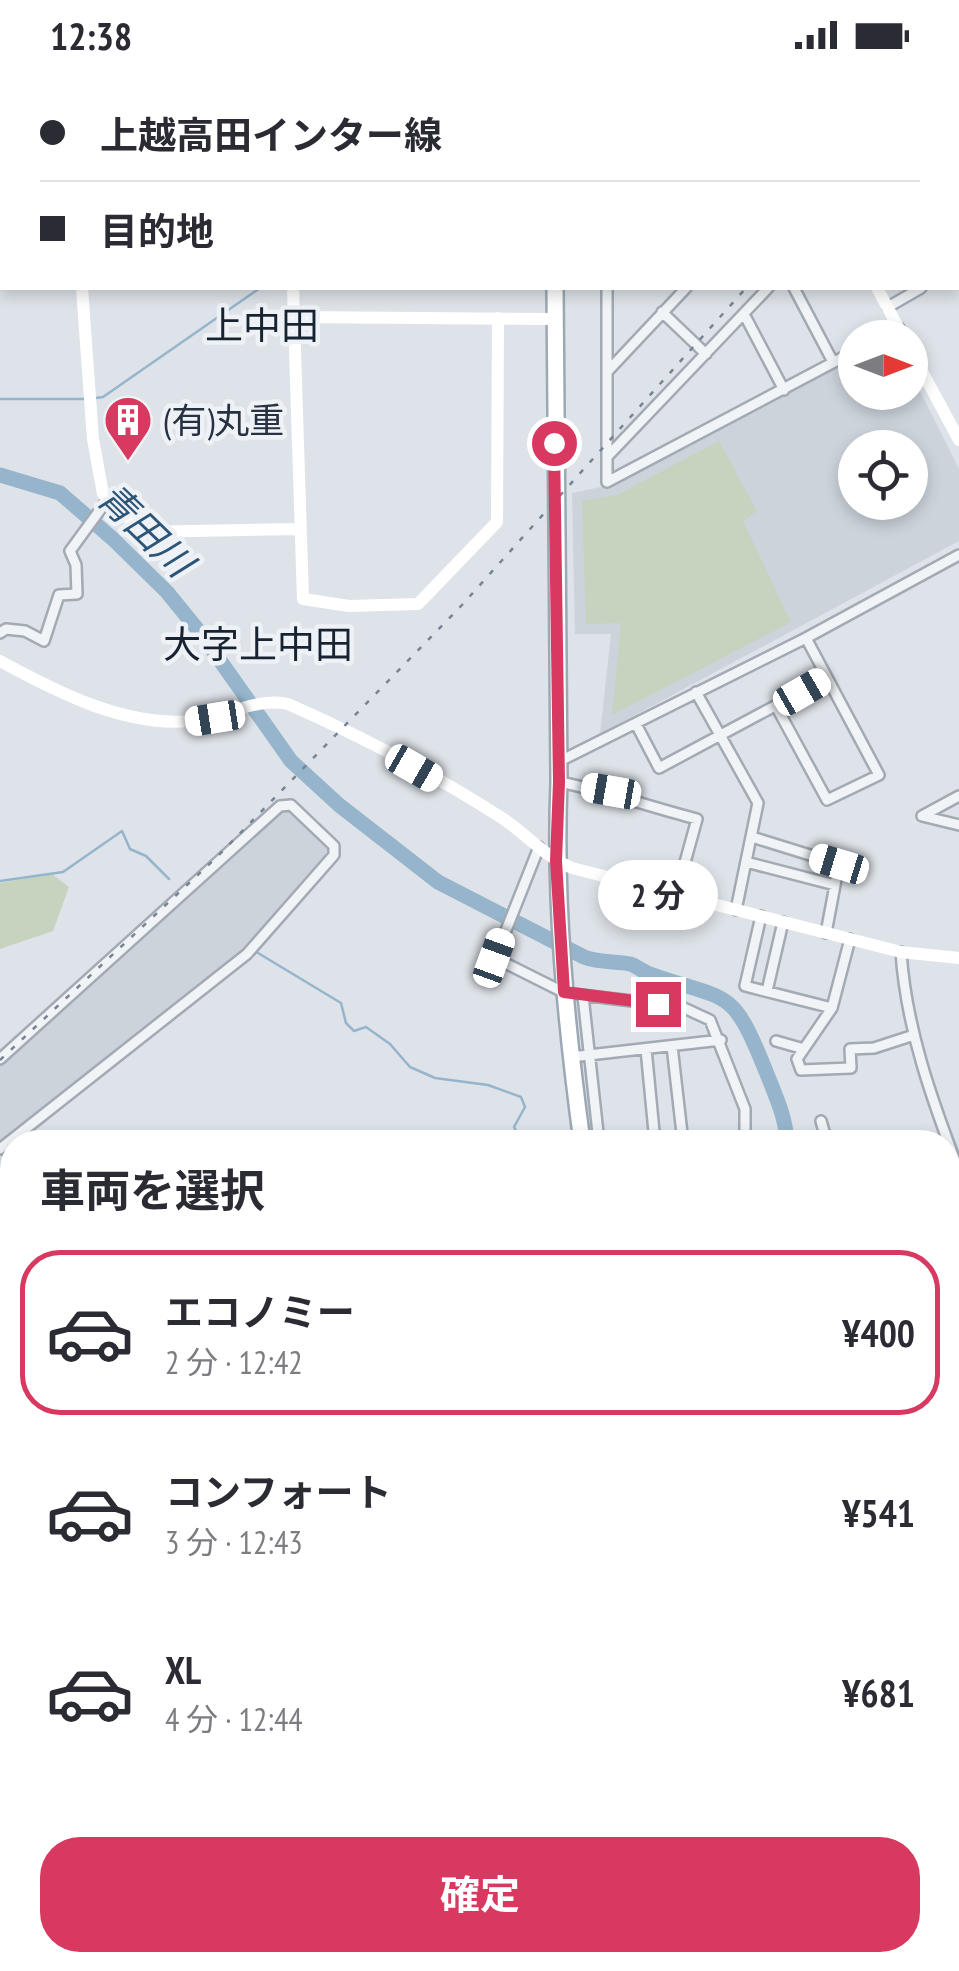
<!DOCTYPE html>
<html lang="ja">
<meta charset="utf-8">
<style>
:root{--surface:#fff;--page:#f7f7f7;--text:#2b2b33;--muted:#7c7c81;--line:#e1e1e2;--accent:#d83960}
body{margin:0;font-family:"PT Sans Narrow","Noto Sans JP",sans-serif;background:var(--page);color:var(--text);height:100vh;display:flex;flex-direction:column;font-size:38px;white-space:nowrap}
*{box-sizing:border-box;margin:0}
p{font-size:32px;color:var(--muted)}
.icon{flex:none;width:55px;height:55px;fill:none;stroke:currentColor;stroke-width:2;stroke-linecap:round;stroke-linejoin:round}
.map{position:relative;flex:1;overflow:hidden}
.drawer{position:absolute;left:0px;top:1060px;width:960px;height:842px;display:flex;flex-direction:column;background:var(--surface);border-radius:40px 40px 0 0;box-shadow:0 5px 15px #0003}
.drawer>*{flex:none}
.top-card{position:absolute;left:0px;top:0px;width:960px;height:220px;box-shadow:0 5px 15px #0003;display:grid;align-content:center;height:220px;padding:0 40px;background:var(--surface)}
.needle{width:65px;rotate:90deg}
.tools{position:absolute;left:838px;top:250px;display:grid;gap:20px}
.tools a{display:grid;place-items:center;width:90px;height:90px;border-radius:50%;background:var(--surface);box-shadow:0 5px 15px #0003;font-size:50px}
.end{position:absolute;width:45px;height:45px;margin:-22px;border:12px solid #d83960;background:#fff;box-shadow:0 0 0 5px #fff}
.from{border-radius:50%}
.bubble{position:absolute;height:70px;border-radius:35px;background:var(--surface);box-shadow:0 5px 15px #0003;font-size:32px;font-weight:700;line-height:70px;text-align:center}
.car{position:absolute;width:30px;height:60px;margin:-30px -15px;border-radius:12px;box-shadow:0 0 8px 2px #0007;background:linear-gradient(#fff 24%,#345 0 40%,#fff 0 76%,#345 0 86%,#fff 0)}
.top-card b{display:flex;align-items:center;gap:35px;height:95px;font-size:38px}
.top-card b+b{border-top:2px solid var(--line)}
.top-card i{width:25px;height:25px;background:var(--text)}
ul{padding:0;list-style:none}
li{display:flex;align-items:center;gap:30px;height:165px;margin:0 20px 15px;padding:0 20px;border:5px solid transparent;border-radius:40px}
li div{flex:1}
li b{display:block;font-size:38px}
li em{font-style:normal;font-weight:700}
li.on{border-color:var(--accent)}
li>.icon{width:90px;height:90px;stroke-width:1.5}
h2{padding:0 40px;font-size:45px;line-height:120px}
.primary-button{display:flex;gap:20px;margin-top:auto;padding:20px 40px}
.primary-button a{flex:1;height:115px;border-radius:40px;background:var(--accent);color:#fff;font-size:40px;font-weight:700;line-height:115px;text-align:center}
.status{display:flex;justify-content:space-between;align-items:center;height:70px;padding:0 50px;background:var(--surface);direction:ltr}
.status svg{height:28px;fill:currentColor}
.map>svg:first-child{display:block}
</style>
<div class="status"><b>12:38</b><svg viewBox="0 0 49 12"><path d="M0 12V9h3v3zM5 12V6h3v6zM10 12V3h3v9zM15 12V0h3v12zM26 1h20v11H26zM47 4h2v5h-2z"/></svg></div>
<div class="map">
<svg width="959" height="1901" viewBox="0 0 959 1901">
<rect width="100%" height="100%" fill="#dee3e9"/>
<path fill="#ccd3db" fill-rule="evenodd" d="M 855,287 L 855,322 L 910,322 L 910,301 L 959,399 L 959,471 L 600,664 L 611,564 L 575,564 L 572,423 L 610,415 ZM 855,378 L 910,378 L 910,432 L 855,432 Z
M 281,738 L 289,738 L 332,779 L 332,783 L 245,881 L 0,1075 L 0,994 Z"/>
<path fill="#c6d3be" d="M 719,371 L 757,441 L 743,451 L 791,552 L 612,645 L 621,553 L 586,554 L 582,431 L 617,425 Z
M 52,804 L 69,817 L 53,861 L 0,879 L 0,813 Z"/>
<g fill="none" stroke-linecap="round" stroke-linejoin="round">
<path stroke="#96b5cc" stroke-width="2.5" d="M 958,57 L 959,57
M 96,328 L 103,327 L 260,218
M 0,329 L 83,329
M 0,811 L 63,802 L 122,761 L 130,779 L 146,786 L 169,809
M 258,883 L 341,933 L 346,953 L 354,961 L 366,957 L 390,974 L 410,997 L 435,1008 L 488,1015 L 521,1027 L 525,1037 L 514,1057 L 522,1072"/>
<path stroke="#96b5cc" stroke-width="9" d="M 948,1401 L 959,1397
M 0,1878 L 12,1869"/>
<path stroke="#96b5cc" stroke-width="15" d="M 0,405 L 60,423 L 113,469 L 167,522 L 202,565 L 291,691 L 339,735 L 438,812 L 584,887 C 600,893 614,891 630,894 C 637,896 643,902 650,904 C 729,932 731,915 765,999 C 774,1022 786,1047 787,1072
M 948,1725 L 959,1737"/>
<g stroke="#a3aab3" stroke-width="14">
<path id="street" d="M 623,0 L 626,2
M 702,0 L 703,2
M 794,0 L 795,2
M 571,2 L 573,0
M 958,30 L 959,30
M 958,106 L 959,105
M 958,134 L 959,137
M 958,198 L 959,197
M 607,218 L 607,412 L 855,281
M 794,218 L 833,292
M 888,237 L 921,218
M 662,242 L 706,284
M 744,244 L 784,320
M 880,268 L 899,258
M 607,302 L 686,218
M 607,387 L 768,218
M 0,563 L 6,559 L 25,561 L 44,571 L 59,525 L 77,524 L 76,495 L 70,481 L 108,429
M 696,622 L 758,733 L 736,840
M 776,636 L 827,730 L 879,705 L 806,568
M 636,654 L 659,698 L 827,608
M 558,692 L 806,568 L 959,485
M 559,712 C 607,721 650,737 697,749 L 676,825
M 959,726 L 922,746 L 959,755
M 752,767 L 839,794 L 826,863
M 539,777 L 495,888 L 565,923 L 682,937 L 710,950 L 745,1039 L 745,1072
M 746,792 L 835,815
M 761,846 L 745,916 L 832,938 L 850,869
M 901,882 C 906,958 932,1030 959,1101
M 767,921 L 783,852
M 583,926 L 599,1072
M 832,938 L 797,989 L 801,1000 L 851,998 L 850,979 L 874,978 L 914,965
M 776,971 L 804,979
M 672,976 L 683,1072
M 646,979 L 655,1072
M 571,987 L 721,970
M 0,989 L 280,736 L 291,735 L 334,776 L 334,785 L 247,884 L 0,1079
M 821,1051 L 827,1072
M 948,1116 L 959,1115
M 948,1213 L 959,1209
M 948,1238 L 959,1233
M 948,1288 L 959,1286
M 954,1463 L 959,1478
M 948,1841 L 959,1835
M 422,1901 L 424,1890
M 614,1901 L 617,1890
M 935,1901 L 937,1890"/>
</g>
<g stroke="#9ca9b5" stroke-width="20">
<path id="primary" d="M 508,0 L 509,2
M 735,2 L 743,0
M 0,121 L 2,121
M 555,218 L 559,712 C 554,833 566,953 582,1072
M 674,1890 L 675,1901"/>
</g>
<use href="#street" stroke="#f1f4f7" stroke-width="9"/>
<path stroke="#fff" stroke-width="12" d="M 63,0 L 63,2
M 279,0 L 279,2
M 82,218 L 93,369 L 103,424 L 143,462 L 298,459
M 293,218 L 303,529 L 349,536 L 418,534 L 497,452 L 498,248
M 877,218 L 904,268
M 295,247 L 555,249
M 910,279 L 959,370
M 0,591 C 55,621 124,657 190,651 C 223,648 255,627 288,634 C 361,666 435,705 502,748 C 526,764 545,787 572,798 L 901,882 L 959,888
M 0,1880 L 12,1883
M 33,1890 L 66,1901"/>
<use href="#primary" stroke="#fff" stroke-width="15"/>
<path stroke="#768493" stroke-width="2.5" stroke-dasharray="5 10" stroke-linecap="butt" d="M 938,2 L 940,0
M 0,990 L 218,786 L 462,535 L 746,218
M 948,1225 L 959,1221
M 0,1405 L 12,1406"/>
</g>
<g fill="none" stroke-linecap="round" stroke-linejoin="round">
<path stroke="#d83960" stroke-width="12" d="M 554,373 L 559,712 L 556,791 L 564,922 L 658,934"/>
</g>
<defs>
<g id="building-pin" transform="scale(2.5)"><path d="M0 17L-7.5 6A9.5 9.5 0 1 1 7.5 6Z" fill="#d83960" stroke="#eef2f6"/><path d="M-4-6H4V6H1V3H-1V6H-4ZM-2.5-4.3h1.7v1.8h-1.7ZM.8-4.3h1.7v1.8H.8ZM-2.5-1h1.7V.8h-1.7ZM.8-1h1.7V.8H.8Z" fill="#fff"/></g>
</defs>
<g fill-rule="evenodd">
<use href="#building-pin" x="128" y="350"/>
</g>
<g text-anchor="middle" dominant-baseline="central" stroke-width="9" stroke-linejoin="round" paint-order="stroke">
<g font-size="35" fill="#263241" stroke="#eef2f6" text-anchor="start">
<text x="163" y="350">(有)丸重</text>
</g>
<g font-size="38" fill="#182331" stroke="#eef2f6">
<text x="262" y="254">上中田</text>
<text x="258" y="573">大字上中田</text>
</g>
<g font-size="38" font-style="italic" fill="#2d5578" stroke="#eef2f6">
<text transform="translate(146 459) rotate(44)">青田川</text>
</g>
</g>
</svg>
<div class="tools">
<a><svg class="needle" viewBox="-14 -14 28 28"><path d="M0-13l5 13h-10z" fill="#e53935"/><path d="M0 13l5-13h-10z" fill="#7c7c81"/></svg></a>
<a><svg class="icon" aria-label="locate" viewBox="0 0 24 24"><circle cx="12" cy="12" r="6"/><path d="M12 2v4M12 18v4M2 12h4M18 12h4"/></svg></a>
</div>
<i class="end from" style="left:554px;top:373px"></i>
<i class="end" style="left:658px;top:934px"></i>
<div class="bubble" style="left:598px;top:790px;width:120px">2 分</div>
<i class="car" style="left:802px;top:622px;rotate:60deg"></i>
<i class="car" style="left:215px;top:648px;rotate:261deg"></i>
<i class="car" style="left:414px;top:698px;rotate:120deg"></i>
<i class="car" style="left:611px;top:721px;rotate:280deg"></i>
<i class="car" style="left:839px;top:794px;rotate:287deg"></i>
<i class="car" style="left:494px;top:888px;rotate:20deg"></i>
<div class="top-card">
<b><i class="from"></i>上越高田インター線</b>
<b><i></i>目的地</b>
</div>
<section class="drawer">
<h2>車両を選択</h2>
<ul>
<li class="on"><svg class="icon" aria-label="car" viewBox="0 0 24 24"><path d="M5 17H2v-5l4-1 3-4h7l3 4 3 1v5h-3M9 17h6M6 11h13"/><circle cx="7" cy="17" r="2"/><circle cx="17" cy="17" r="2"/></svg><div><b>エコノミー</b><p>2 分 · 12:42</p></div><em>¥400</em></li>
<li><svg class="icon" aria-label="car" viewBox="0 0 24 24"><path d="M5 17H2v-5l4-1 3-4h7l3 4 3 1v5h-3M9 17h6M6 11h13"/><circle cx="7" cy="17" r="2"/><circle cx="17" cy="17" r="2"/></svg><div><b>コンフォート</b><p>3 分 · 12:43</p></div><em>¥541</em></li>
<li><svg class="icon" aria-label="car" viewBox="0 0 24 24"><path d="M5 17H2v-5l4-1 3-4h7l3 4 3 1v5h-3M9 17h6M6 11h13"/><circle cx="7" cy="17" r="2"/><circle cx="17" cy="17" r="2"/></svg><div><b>XL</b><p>4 分 · 12:44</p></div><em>¥681</em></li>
</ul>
<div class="primary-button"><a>確定</a></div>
</section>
</div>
